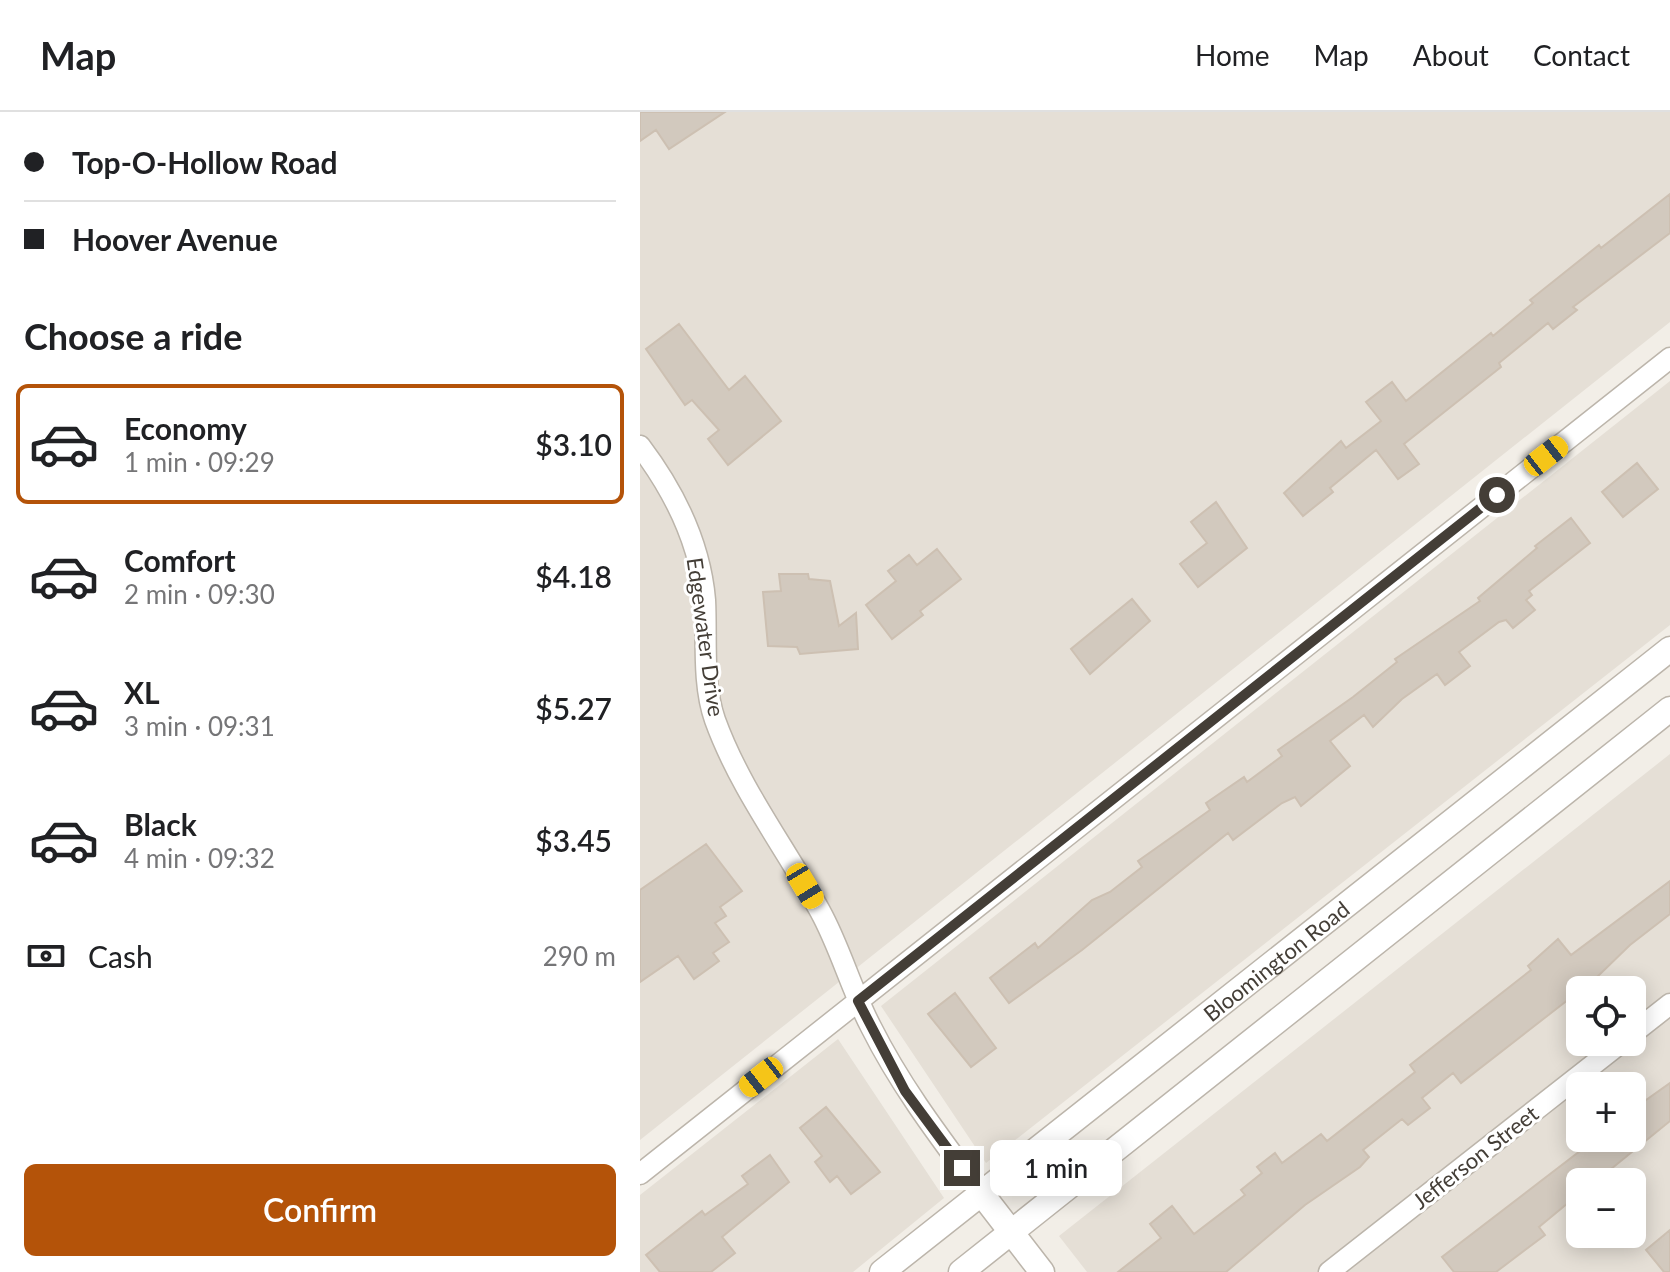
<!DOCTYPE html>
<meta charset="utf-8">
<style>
:root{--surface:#fff;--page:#f2f2f2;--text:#202124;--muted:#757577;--line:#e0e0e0;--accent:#b45309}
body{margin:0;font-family:Lato,sans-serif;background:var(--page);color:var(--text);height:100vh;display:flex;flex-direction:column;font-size:30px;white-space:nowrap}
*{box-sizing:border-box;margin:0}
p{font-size:26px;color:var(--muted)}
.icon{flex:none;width:44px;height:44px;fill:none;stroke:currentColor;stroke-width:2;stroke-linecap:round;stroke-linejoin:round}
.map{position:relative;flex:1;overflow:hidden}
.details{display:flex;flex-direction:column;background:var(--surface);width:640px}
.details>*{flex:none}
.hud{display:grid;align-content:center;height:176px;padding:0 24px;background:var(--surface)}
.tools{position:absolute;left:926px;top:864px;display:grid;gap:16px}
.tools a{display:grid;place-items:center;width:80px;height:80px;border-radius:12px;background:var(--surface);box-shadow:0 4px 20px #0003;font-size:40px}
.end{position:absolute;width:36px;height:36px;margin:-18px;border:10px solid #443e37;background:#fff;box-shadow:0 0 0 4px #fff}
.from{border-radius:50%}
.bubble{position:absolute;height:56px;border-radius:12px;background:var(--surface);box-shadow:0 4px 20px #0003;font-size:26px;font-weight:600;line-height:56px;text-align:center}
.car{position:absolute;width:24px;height:48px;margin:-24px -12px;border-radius:10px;box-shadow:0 0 6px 2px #0007;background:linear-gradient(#f5c518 24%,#345 0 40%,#f5c518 0 76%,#345 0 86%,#f5c518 0)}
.hud b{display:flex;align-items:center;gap:28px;height:76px;font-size:30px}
.hud b+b{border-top:2px solid var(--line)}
.hud i{width:20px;height:20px;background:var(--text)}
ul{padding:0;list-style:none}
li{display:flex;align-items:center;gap:24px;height:120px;margin:0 16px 12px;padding:0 8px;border:4px solid transparent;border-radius:12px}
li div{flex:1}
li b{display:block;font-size:30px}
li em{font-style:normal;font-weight:600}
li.active{border-color:var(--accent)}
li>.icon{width:72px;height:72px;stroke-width:1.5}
h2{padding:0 24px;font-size:36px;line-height:96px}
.pay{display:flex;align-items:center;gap:20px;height:88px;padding:0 24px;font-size:30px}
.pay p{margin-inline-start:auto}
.action{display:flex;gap:16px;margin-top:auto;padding:16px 24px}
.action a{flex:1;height:92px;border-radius:12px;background:var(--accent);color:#fff;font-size:32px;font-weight:600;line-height:92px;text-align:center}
header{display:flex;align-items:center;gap:48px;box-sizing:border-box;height:112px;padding:0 40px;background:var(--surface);border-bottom:2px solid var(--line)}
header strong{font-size:38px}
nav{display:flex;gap:44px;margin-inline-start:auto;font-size:28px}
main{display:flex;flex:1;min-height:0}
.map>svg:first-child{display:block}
</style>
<header>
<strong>Map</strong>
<nav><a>Home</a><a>Map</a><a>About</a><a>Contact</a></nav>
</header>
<main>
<section class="details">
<div class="hud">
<b><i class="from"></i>Top-O-Hollow Road</b>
<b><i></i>Hoover Avenue</b>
</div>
<h2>Choose a ride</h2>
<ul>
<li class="active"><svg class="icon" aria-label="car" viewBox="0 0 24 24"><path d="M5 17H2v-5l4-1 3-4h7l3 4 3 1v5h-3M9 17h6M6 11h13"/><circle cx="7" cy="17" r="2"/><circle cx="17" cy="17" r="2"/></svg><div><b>Economy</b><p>1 min · 09:29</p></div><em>$3.10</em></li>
<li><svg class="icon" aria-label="car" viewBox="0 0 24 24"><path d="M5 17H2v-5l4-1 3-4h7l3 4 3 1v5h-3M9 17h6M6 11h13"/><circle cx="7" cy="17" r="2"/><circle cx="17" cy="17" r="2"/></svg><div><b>Comfort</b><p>2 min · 09:30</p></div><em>$4.18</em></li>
<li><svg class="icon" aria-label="car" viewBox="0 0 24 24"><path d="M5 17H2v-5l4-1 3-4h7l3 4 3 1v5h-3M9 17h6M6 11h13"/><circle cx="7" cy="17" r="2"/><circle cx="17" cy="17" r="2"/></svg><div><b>XL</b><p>3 min · 09:31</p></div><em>$5.27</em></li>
<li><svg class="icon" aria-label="car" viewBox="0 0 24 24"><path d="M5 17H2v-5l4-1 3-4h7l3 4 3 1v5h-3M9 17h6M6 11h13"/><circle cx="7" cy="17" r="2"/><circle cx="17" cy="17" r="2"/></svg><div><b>Black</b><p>4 min · 09:32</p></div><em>$3.45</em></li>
</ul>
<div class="pay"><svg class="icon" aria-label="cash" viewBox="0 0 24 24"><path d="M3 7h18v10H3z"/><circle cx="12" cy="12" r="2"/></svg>Cash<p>290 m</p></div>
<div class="action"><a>Confirm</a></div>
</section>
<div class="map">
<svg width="1030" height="1160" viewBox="0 0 1030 1160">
<rect width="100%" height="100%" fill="#f2eee7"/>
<path fill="#e5dfd6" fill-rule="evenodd" d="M 0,0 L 1030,0 L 1030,210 L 0,1028 Z
M 1030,269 L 1030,513 L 346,1051 L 241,894 Z
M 1030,642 L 1030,1160 L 447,1160 L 419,1124 ZM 940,878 L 992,878 L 992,930 L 940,930 ZM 940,974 L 992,974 L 992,1026 L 940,1026 ZM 940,1070 L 992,1070 L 992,1122 L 940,1122 Z
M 198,927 L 304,1086 L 213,1160 L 0,1160 L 0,1083 Z"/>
<path fill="#d2c9be" stroke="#cdc0b2" stroke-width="2" d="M 0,0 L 85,0 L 29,37 L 16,18 L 0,29 Z
M 1030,82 L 1030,121 L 933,195 L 937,198 L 913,217 L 908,211 L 859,251 L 861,255 L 764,332 L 779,352 L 758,367 L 736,338 L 690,376 L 693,380 L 663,404 L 644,381 L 701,329 L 706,336 L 741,309 L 726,290 L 752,270 L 766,289 L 851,221 L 853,224 L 893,191 L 890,188 L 959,133 L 961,136 Z
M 39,212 L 89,278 L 105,264 L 141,309 L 88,353 L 68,327 L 79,318 L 52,288 L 45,293 L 6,237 Z
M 997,351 L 1018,377 L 983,405 L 962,380 Z
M 576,390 L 607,436 L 558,475 L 540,452 L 567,431 L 551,410 Z
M 931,406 L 950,431 L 889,479 L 892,483 L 886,488 L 895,498 L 873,516 L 866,508 L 859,510 L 819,540 L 830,554 L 805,573 L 797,562 L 762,587 L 733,615 L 724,603 L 690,629 L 710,654 L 682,677 L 661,694 L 655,685 L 642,691 L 593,728 L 588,721 L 442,838 L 369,891 L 350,866 L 395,831 L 398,836 L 452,788 L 470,780 L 502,755 L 498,749 L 570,698 L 566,691 L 604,665 L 607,670 L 642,644 L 638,638 L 713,585 L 757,550 L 755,547 L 840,489 L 838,486 L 897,436 L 895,434 Z
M 297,437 L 321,467 L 280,499 L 283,503 L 252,527 L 226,493 L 256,469 L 248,459 L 269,443 L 277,453 Z
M 139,462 L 168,462 L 169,467 L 190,469 L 199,514 L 216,501 L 218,537 L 160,542 L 157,535 L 128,534 L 123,480 L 141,479 Z
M 492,487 L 510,509 L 450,562 L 431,537 Z
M 66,732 L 102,779 L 80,795 L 86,804 L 75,811 L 89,830 L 73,841 L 79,849 L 54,867 L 38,844 L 0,870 L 0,778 Z
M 1030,769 L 1030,802 L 990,833 L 956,866 L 821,971 L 813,961 L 782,986 L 790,996 L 768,1013 L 762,1007 L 723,1038 L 729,1045 L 720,1055 L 665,1093 L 586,1160 L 478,1160 L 521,1126 L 510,1112 L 532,1094 L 554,1122 L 605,1083 L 601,1078 L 622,1061 L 617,1055 L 635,1041 L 642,1051 L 681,1022 L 687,1029 L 775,960 L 770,953 L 891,858 L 888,854 L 918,827 L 931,843 Z
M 315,881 L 356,936 L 331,955 L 288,902 Z
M 1030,971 L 1030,1009 L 955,1070 L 940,1070 L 940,1081 L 899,1115 L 905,1123 L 856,1160 L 814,1160 L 802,1145 L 957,1026 L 992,1026 L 992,998 Z
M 186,995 L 240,1060 L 211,1082 L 197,1064 L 190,1070 L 175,1050 L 182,1044 L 160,1016 Z
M 130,1043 L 149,1070 L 82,1125 L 95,1141 L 71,1160 L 20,1160 L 6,1143 L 62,1099 L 65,1103 L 108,1072 L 102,1064 Z
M 1030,1118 L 1030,1160 L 1024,1160 L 1006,1138 Z"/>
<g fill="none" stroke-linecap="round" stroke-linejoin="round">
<g stroke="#bcb5ab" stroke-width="23">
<path id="minor" d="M 0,334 C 34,379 60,430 65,488 C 67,527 62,571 75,608 C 100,677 145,735 180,799 C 200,835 211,877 231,915 C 261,975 301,1027 341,1081
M 992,922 L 1030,892
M 0,1062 L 1030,246
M 689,1160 L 982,930"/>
</g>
<g stroke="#bcb5ab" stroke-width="27">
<g id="tertiary">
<path d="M 341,1081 L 402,1160"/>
<path id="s1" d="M 242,1160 L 1030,537"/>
<path d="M 321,1160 L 1030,597"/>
</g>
</g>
<use href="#minor" stroke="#fff" stroke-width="20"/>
<use href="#tertiary" stroke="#fff" stroke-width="24"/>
</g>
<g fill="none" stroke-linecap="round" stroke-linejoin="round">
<path stroke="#443e37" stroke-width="10" d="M 322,1056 L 265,979 L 218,889 L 857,383"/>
</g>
<g text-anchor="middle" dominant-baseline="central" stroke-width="6" stroke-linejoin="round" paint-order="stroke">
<g font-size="22" fill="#443e37" stroke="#fff">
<text transform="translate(66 525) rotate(82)">Edgewater Drive</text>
<text stroke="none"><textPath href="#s1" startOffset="502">Bloomington Road</textPath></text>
<text transform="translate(835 1045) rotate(-38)">Jefferson Street</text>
</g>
</g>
</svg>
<div class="tools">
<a><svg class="icon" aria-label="locate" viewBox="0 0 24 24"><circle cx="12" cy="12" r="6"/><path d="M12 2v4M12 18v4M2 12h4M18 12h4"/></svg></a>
<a>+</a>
<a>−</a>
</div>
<i class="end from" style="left:857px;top:383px"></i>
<i class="end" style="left:322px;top:1056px"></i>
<div class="bubble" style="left:350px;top:1028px;width:132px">1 min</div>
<i class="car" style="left:906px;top:344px;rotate:52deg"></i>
<i class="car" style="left:165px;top:774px;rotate:149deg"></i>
<i class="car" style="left:121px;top:965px;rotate:232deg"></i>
</div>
</main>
